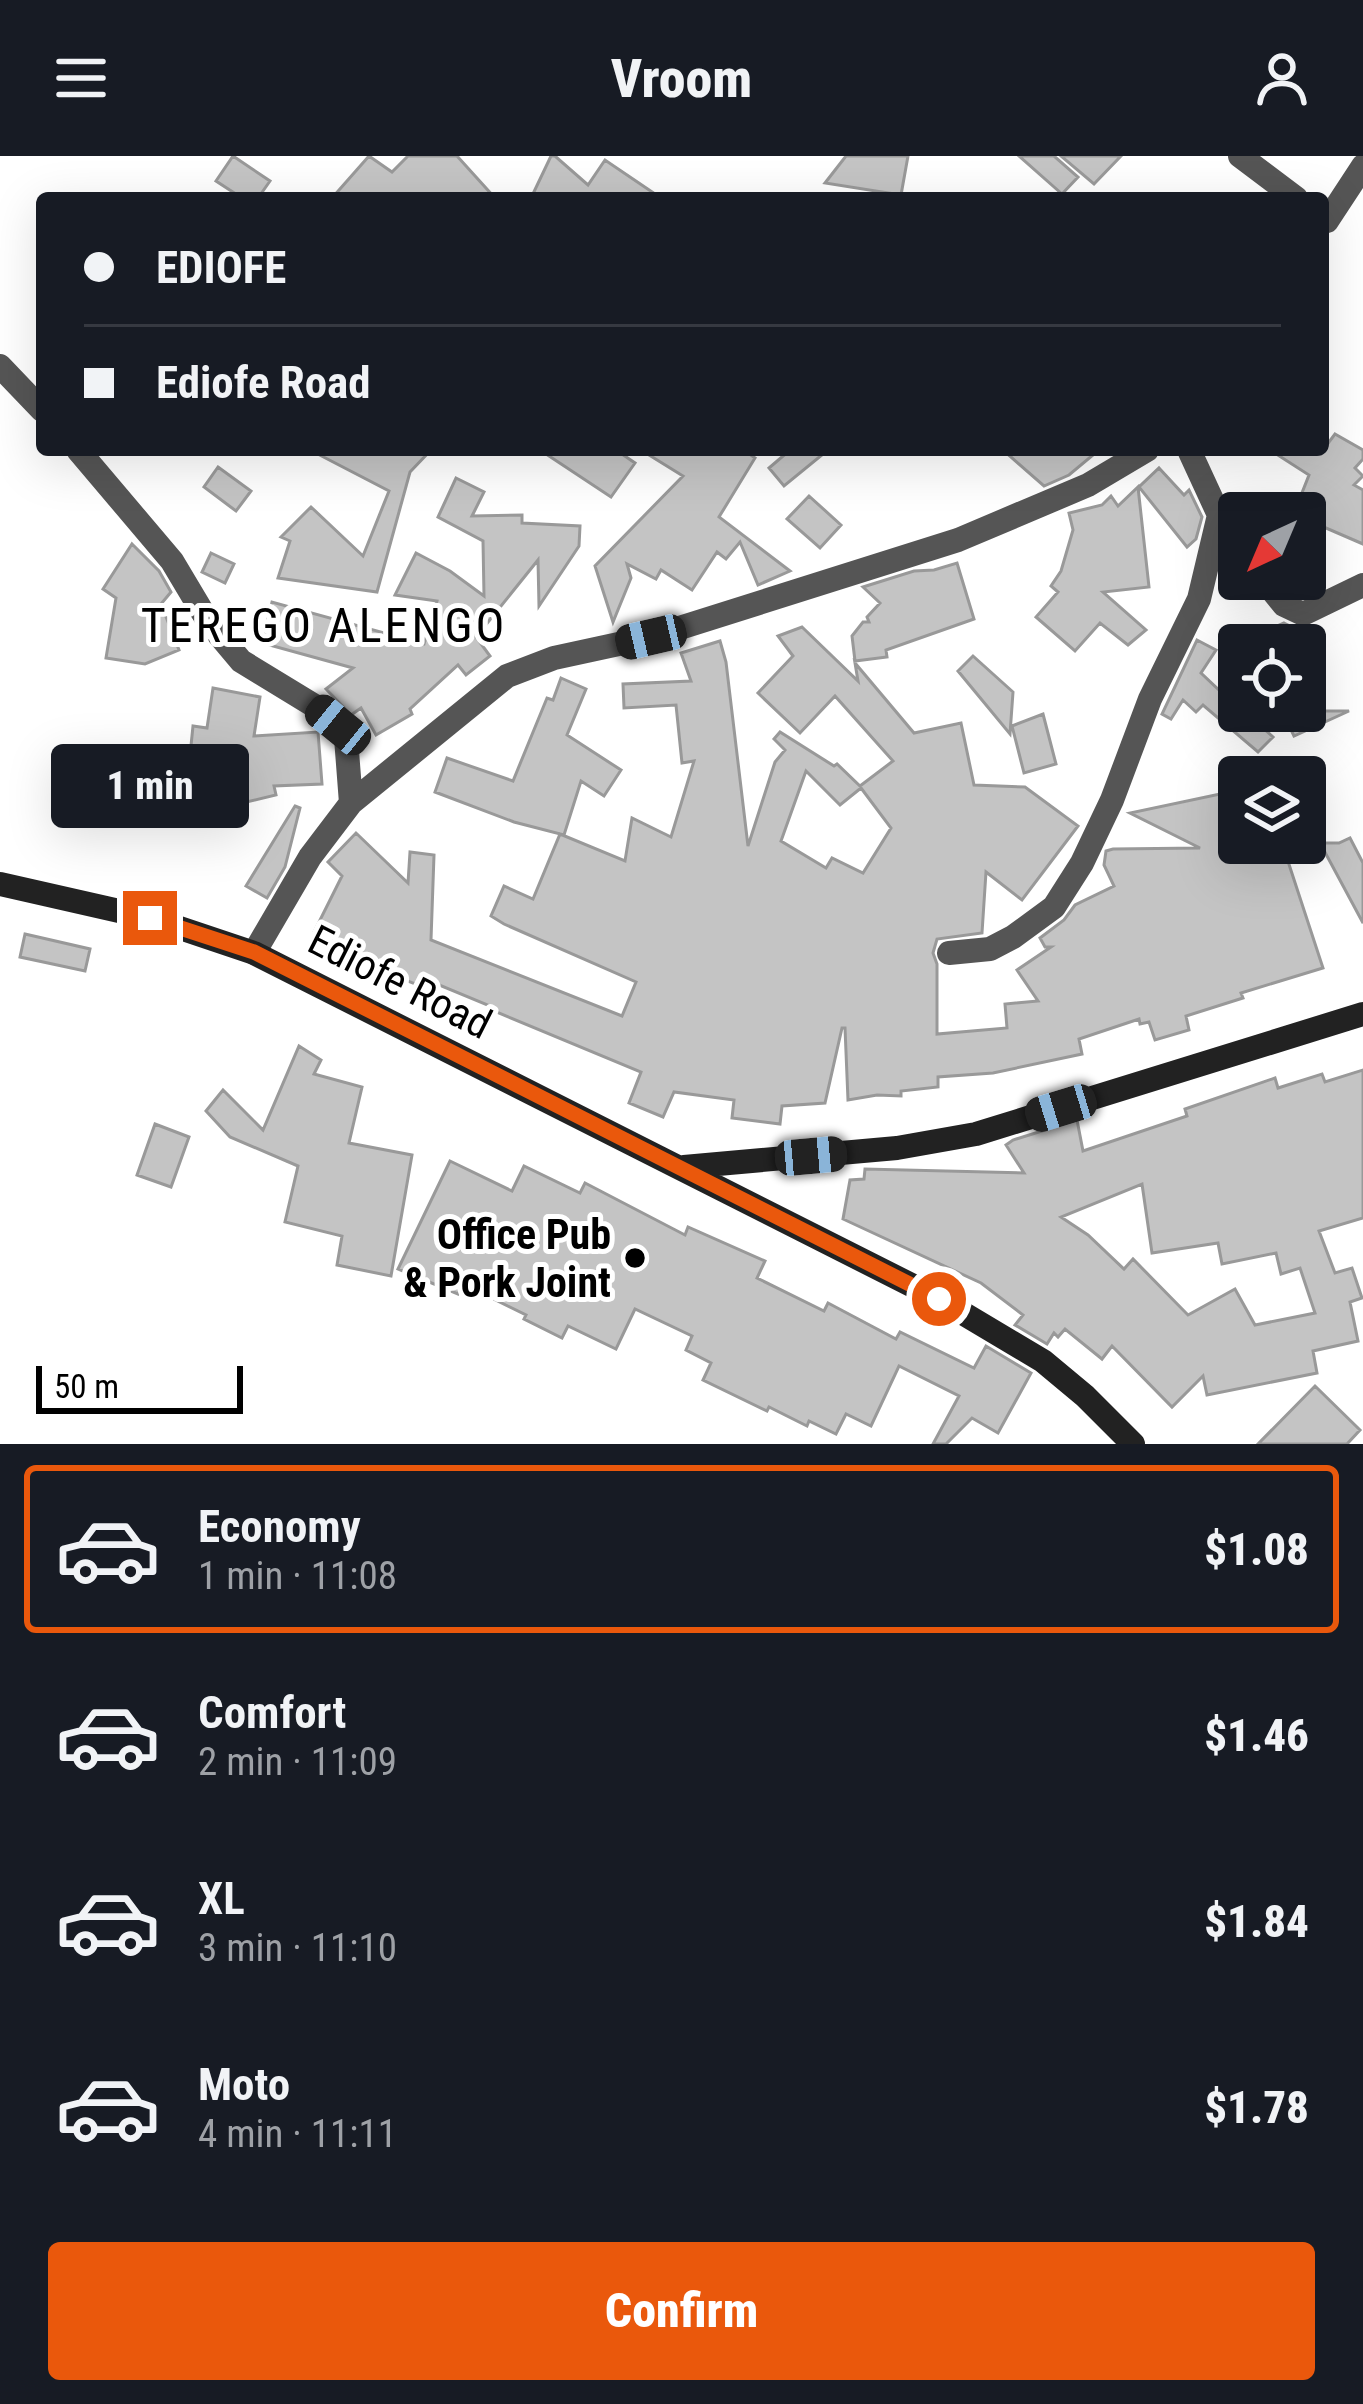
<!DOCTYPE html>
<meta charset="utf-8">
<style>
:root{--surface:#171b24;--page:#242831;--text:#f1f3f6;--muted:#9ea1a6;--line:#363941;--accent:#ea580c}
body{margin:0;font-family:"Roboto Condensed",sans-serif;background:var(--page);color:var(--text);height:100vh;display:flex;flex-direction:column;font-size:45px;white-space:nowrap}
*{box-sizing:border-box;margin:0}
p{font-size:39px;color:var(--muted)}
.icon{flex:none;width:66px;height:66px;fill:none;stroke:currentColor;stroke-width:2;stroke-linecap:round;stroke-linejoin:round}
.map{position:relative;height:1288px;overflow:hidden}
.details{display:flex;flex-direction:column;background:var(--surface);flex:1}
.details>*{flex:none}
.guide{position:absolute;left:36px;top:36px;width:1293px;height:264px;border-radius:12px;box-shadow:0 12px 48px #0002;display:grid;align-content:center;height:264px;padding:0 48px;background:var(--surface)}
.needle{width:78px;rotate:224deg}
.controls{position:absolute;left:1218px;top:336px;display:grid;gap:24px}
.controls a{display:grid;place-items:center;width:108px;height:108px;border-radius:12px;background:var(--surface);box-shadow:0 12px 48px #0002;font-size:60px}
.scale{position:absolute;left:36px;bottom:30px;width:207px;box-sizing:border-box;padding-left:12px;border:6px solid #000;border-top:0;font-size:33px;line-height:42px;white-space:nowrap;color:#000;-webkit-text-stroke:9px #fff;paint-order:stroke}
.end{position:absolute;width:54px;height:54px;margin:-27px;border:15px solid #ea580c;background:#fff;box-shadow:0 0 0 6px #fff}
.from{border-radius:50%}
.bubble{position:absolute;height:84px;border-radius:12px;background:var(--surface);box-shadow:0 12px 48px #0002;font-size:39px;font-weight:800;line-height:84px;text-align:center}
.car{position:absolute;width:36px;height:72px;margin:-36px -18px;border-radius:15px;box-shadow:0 0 9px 3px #0007;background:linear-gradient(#222 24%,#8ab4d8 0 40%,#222 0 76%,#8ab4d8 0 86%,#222 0)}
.guide b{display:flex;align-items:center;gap:42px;height:114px;font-size:45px}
.guide b+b{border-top:3px solid var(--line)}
.guide i{width:30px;height:30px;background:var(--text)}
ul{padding:21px 0 0;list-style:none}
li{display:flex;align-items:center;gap:36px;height:168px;margin:0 24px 18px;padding:0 24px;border:6px solid transparent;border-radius:12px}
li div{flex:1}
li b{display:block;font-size:45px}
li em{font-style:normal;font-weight:800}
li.active{border-color:var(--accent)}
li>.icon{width:108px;height:108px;stroke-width:1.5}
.cta{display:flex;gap:24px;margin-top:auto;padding:24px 48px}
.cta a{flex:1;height:138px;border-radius:12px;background:var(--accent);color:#fff;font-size:48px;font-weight:800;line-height:138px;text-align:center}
header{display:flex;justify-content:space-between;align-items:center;height:156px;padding:0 48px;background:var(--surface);font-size:54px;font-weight:800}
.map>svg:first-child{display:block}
</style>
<header><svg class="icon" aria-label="menu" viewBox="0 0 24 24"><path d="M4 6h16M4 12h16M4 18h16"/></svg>Vroom<svg class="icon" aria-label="person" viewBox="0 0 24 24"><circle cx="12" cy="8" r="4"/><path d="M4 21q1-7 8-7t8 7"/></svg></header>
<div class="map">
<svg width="1363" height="1288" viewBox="0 0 1363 1288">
<rect width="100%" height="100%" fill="#fff"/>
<path fill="#c4c4c4" stroke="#999" stroke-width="3" fill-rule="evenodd" d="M 233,0 L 270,25 L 258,42 L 242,42 L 216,25 Z
M 369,0 L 392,16 L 408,0 L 457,0 L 495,42 L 332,42 Z
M 551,0 L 555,0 L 588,29 L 605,4 L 661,42 L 531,42 Z
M 846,0 L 908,0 L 901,39 L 825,27 Z
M 1019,0 L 1054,0 L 1078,21 L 1062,38 Z
M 1061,0 L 1121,0 L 1094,28 Z
M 1335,278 L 1363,294 L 1363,303 L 1355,312 L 1363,320 L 1354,329 L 1363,334 L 1363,388 L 1305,363 L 1305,357 L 1294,357 L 1309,319 L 1270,294 L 1323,294 Z
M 310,294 L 431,294 L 410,316 L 377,436 L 278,422 L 290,385 L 281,381 L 311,351 L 363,400 L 389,335 Z
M 540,294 L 616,294 L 635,307 L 611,341 Z
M 641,294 L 744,294 L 755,302 L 719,361 L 790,415 L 758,429 L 740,386 L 726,403 L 717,396 L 692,434 L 661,414 L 656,423 L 627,408 L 631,422 L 613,466 L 595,410 L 683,320 Z
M 790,294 L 828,294 L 784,330 L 769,312 Z
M 1003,294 L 1099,294 L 1069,319 L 1044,330 Z
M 218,311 L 251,335 L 236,355 L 204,331 Z
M 1159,312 L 1184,339 L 1189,334 L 1202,361 L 1196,383 L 1187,391 L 1139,331 Z
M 456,322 L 484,336 L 472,360 L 522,359 L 522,367 L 580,370 L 579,390 L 539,450 L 538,404 L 476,481 L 490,500 L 466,519 L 458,509 L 410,553 L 412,558 L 376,579 L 361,552 L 351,559 L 326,533 L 353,512 L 262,487 L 272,446 L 424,488 L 437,445 L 395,439 L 416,397 L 450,415 L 484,440 L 483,385 L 438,361 Z
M 1138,331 L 1149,431 L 1103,436 L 1146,474 L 1128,489 L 1100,467 L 1075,495 L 1036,461 L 1058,436 L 1051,430 L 1061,415 L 1073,374 L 1069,357 L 1102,349 L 1111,340 L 1118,350 Z
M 809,340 L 841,369 L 820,392 L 787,363 Z
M 132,388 L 159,415 L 171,436 L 161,448 L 179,494 L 145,508 L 106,502 L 116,442 L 103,433 Z
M 211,397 L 234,408 L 225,427 L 202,416 Z
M 957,407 L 974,463 L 886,494 L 887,501 L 855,505 L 852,480 L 863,466 L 869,466 L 867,461 L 880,447 L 863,431 L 914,415 L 934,414 Z
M 1284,467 L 1298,474 L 1305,489 L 1234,489 Z
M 802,471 L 858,525 L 855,507 L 914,577 L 961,567 L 974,629 L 1025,631 L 1078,670 L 1022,744 L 986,716 L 982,777 L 937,783 L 933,797 L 937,808 L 937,878 L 1007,872 L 1005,848 L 1038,845 L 1017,814 L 1051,791 L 1045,791 L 1040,782 L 1064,764 L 1075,749 L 1114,730 L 1104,709 L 1106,695 L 1113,693 L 1200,692 L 1130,657 L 1220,638 L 1226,667 L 1239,663 L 1239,687 L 1282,687 L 1323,812 L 1241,837 L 1243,842 L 1186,860 L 1189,874 L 1155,884 L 1149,866 L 1140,868 L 1139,863 L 1079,883 L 1082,898 L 993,917 L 938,921 L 938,931 L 901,935 L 901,940 L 877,939 L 848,944 L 845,872 L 842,872 L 825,947 L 782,950 L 780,968 L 732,962 L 734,944 L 674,936 L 663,961 L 629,947 L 641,916 L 494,855 L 495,852 L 437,828 L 431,834 L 410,826 L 314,776 L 342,720 L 328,706 L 356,677 L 408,727 L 410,696 L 434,699 L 431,784 L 622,860 L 636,826 L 504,768 L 491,760 L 504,730 L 533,743 L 560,678 L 625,705 L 632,662 L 671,681 L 694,605 L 682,607 L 676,549 L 624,552 L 623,528 L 691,525 L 681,497 L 720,485 L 726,506 L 748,690 L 775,606 L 785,594 L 774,583 L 780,576 L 834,610 L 837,608 L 860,630 L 893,605 L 835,540 L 800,577 L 758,537 L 793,500 L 778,480 ZM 806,615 L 840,649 L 861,632 L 891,672 L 863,717 L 832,702 L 826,712 L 781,685 Z
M 1197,484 L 1216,494 L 1201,517 L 1237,551 L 1239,550 L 1239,555 L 1244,555 L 1273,581 L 1258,596 L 1203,549 L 1196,556 L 1183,544 L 1171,563 L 1162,558 Z
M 973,500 L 1013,536 L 1010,578 L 958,515 Z
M 561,522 L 586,533 L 567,579 L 621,614 L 604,640 L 581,625 L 564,679 L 514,666 L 435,636 L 447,602 L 513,625 L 547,542 L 553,544 Z
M 213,532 L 260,541 L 254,580 L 318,576 L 322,628 L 274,630 L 276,639 L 238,648 L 234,634 L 187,629 L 193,570 L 207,572 Z
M 1282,555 L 1349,555 L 1294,580 Z
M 1043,558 L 1056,608 L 1024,617 L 1012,570 Z
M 295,650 L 300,652 L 285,711 L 267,742 L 246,730 Z
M 1350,682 L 1363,707 L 1363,767 L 1320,687 L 1339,687 Z
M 25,778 L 90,793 L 85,815 L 20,801 Z
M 299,890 L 321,904 L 314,918 L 362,931 L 349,987 L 412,999 L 391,1120 L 337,1109 L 342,1080 L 285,1066 L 298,1010 L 230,981 L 206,955 L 223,934 L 263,974 Z
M 1363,914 L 1363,1062 L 1319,1075 L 1335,1117 L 1352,1112 L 1362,1142 L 1350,1146 L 1358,1185 L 1313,1195 L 1317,1217 L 1207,1239 L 1203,1220 L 1172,1251 L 1112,1190 L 1102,1203 L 1065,1173 L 1058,1181 L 1054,1177 L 1047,1188 L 1015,1169 L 1023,1159 L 981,1127 L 843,1063 L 850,1024 L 864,1023 L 865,1013 L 1024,1017 L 1006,989 L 1013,984 L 1077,964 L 1083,995 L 1187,960 L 1185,953 L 1275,922 L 1278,932 L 1322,918 L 1325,926 ZM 1142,1028 L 1152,1097 L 1218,1087 L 1222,1108 L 1276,1097 L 1281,1118 L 1300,1112 L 1315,1157 L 1255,1169 L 1235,1133 L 1188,1159 L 1133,1103 L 1124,1113 L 1088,1079 L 1061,1061 Z
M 155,968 L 189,981 L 171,1031 L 137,1019 Z
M 450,1005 L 512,1035 L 524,1010 L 580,1037 L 585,1027 L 685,1079 L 688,1071 L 765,1105 L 757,1122 L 824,1155 L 828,1147 L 896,1183 L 900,1176 L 974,1212 L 986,1190 L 1031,1217 L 998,1277 L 972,1262 L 946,1288 L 933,1288 L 959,1240 L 899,1210 L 871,1270 L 846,1258 L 836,1278 L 809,1265 L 807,1270 L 769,1251 L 767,1255 L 703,1224 L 711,1207 L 686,1194 L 692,1180 L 635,1153 L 616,1193 L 568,1170 L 562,1182 L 524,1163 L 526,1159 L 463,1128 L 458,1138 L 398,1113 Z
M 1315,1230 L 1360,1274 L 1347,1288 L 1258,1288 Z"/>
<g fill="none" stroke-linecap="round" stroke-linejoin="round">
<path stroke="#555" stroke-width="24" d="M 1240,0 L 1296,42
M 1323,62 L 1327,65 L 1363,10
M 0,210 L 42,254
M 78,294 L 172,405 L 209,467 L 241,505 L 318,552 L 338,569 L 346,582 L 351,647
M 1189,294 L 1219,359 L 1239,394
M 1263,423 L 1284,449 L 1303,458 L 1363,429
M 254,797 L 310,701 L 351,647 L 507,520 L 554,502 L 651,481 L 958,384 L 1088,329 L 1147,294
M 949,797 L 990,793 L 1013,781 L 1054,751 L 1082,707 L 1112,644 L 1150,543 L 1199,443 L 1219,359"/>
<path stroke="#222" stroke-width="24" d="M 0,728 L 150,762 L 254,797 L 939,1143 L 1043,1205 L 1085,1240 L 1133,1288
M 684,1011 L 897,992 L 976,978 L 1363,858"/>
</g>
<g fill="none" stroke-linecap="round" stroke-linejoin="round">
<path stroke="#ea580c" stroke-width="15" d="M 150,762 L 254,796 L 939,1143"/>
</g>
<circle fill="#000" stroke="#fff" stroke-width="4.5" cx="635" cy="1102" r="12"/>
<g text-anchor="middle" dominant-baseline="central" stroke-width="10" stroke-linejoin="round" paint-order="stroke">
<g font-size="42" fill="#000" stroke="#fff">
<text transform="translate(400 826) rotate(27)">Ediofe Road</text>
</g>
<g font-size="42" font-weight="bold" fill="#000" stroke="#fff" text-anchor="end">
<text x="611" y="1078">Office Pub<tspan x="611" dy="48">&amp; Pork Joint</tspan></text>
</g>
<g font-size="48" letter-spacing="3" fill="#000" stroke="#fff">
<text x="324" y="469">TEREGO ALENGO</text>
</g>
</g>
</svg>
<div class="controls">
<a><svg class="needle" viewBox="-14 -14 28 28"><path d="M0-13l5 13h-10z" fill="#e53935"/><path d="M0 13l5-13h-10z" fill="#9ea1a6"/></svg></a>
<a><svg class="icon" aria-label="locate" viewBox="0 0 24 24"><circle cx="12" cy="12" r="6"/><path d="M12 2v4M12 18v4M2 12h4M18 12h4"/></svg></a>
<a><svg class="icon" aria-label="layers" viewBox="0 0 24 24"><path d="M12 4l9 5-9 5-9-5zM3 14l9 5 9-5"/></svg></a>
</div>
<div class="scale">50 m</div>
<i class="end from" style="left:939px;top:1143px"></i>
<i class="end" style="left:150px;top:762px"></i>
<div class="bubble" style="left:51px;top:588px;width:198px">1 min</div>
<i class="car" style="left:651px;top:481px;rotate:257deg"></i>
<i class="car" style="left:338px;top:569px;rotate:309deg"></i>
<i class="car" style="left:1061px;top:952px;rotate:253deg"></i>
<i class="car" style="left:811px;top:1000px;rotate:85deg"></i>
<div class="guide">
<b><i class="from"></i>EDIOFE</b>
<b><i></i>Ediofe Road</b>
</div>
</div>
<section class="details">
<ul>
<li class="active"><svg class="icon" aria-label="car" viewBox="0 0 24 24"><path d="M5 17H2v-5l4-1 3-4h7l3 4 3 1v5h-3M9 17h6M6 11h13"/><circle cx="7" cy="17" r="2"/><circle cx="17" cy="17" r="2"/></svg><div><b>Economy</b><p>1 min · 11:08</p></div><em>$1.08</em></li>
<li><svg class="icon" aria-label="car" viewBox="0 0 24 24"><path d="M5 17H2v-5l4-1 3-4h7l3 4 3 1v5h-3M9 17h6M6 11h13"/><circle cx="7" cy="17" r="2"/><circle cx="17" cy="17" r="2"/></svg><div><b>Comfort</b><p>2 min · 11:09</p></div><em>$1.46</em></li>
<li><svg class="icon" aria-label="car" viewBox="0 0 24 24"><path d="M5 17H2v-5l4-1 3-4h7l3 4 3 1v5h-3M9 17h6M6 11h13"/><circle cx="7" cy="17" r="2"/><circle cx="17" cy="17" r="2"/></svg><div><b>XL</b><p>3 min · 11:10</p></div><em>$1.84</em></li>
<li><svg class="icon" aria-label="car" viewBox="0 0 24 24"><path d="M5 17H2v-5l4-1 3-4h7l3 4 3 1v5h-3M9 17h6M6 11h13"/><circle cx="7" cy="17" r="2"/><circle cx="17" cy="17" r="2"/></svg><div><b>Moto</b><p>4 min · 11:11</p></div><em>$1.78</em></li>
</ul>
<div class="cta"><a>Confirm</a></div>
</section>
